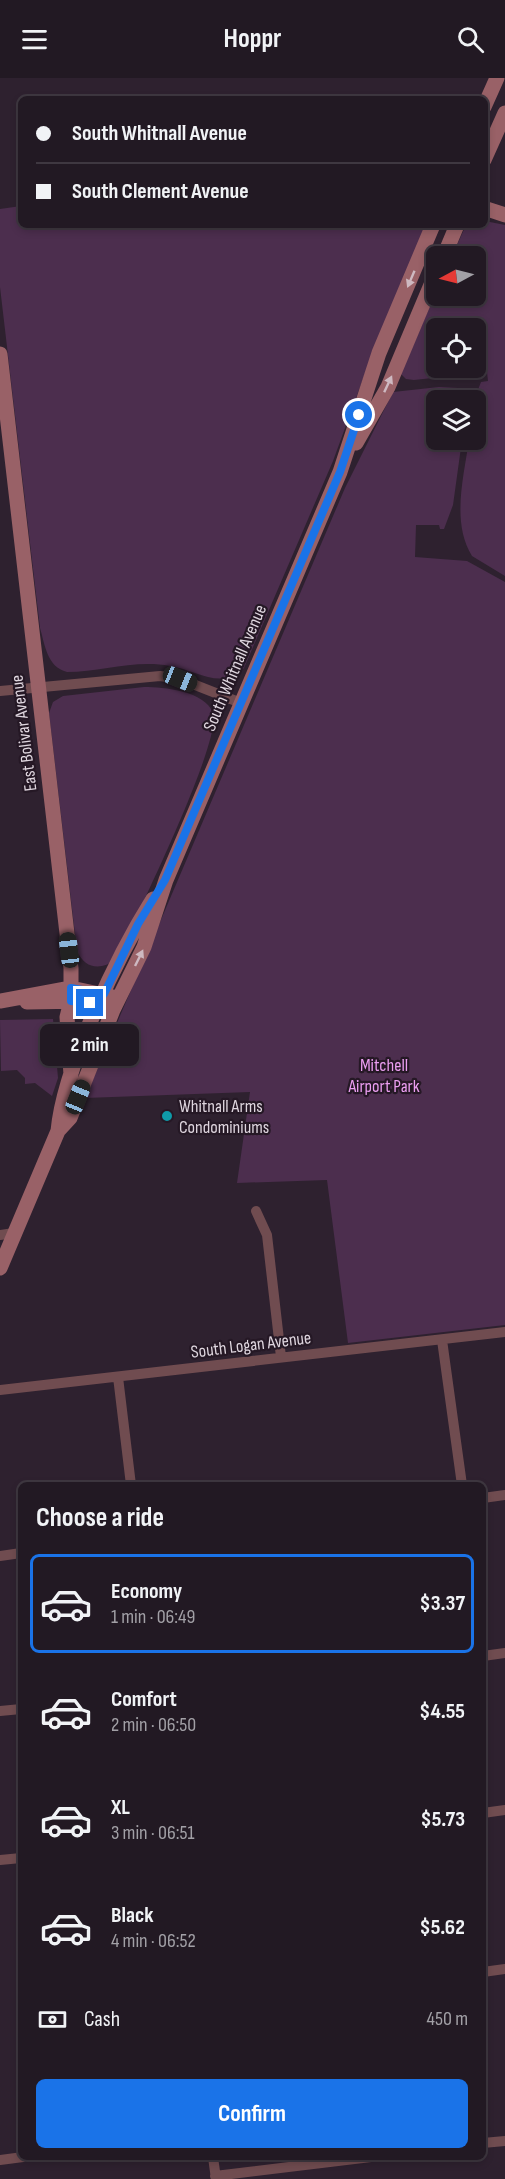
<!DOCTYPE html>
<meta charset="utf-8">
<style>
:root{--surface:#221923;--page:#2a222b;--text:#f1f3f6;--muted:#a2a0a6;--line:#3f3841;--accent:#1a73e8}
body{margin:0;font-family:"Sofia Sans Condensed",sans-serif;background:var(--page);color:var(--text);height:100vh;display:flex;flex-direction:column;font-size:22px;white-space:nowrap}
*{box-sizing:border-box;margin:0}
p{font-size:20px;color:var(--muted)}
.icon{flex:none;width:33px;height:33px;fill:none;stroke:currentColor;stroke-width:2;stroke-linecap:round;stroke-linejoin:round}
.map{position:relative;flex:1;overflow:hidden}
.drawer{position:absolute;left:18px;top:1404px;width:468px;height:678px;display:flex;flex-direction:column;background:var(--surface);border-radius:9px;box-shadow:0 3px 9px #0003,0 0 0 2px var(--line)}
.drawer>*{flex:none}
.top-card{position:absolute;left:18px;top:18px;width:470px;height:132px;border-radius:9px;box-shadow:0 3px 9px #0003,0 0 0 2px var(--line);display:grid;align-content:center;height:132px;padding:0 18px;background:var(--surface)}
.needle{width:39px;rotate:263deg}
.fabs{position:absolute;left:426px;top:168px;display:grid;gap:12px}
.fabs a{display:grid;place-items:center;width:60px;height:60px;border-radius:9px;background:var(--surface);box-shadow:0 3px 9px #0003,0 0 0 2px var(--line);font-size:30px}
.end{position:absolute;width:27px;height:27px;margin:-14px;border:8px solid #1a73e8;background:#fff;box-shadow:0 0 0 3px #fff}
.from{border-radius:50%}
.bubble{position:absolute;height:42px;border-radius:9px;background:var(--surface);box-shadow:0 3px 9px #0003,0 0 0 2px var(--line);font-size:20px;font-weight:700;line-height:42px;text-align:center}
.car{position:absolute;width:18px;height:36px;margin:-18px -9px;border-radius:8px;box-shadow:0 0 4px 2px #0007;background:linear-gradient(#222 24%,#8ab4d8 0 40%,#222 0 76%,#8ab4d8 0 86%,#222 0)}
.top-card b{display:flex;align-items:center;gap:21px;height:57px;font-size:22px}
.top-card b+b{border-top:2px solid var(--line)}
.top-card i{width:15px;height:15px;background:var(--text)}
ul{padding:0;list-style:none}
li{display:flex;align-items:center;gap:18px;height:99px;margin:0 12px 9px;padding:0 6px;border:3px solid transparent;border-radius:9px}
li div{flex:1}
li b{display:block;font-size:22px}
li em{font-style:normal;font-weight:700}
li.selected{border-color:var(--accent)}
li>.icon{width:54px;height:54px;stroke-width:1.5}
h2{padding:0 18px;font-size:27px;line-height:72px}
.pay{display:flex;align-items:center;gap:15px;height:66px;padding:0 18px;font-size:22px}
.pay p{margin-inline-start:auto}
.action{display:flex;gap:12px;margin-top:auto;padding:12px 18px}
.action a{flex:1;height:69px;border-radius:9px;background:var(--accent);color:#fff;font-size:24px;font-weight:700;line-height:69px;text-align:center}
header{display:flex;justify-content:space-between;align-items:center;height:78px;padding:0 18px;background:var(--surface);font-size:27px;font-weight:700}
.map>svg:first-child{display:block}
</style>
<header><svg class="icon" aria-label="menu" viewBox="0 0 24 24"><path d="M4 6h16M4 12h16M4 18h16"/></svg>Hoppr<svg class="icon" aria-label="search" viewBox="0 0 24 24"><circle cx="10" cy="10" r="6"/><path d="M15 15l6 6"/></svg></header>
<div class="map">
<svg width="505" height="2101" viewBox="0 0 505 2101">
<rect width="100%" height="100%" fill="#2e212f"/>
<path fill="#4c2e4e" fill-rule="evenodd" d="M 21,128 L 21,147 L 427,147 L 375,268 L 333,383 L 244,590 C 221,613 197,592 170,588 C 136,581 101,594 67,594 C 47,589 45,567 40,550 L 0,209 L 0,131 Z
M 485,143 L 505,147 L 505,498 L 472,478 C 451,444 464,398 469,362 L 476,362 L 474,322 L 481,304 L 488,303 L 487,294 L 414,302 L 406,301 L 401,296 L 436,214 L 436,218 L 476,218 L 476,178 L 452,178 L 466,147 L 484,147 ZM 436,250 L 476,250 L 476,290 L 436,290 Z
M 439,309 L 458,310 L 466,322 L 436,322 L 436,362 L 462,362 L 453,427 L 444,451 L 440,451 L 439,447 L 416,447 L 415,479 L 467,483 L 505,504 L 505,1247 L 348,1265 L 327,1102 L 237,1105 L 250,1014 L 85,1020 L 345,410 L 393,314 Z
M 144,609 C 164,609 205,613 213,635 C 223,662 133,846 116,881 C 101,893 85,891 77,873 L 49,635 L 53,624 L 63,618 Z
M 53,941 L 58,1000 L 52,1018 L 35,1005 L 25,1006 L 25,1000 L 17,992 L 1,993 L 0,942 Z"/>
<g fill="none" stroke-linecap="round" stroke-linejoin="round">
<path stroke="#704c50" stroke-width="10" d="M 0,613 L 160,598 L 180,601 L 241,625
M 256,1133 L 267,1157 L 281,1279
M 0,1157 L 14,1155
M 442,1262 L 462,1407
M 118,1299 L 131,1407
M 0,1312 L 505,1254
M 483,1420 L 505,1417
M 0,1478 L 21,1475
M 483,1578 L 505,1575
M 0,1633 L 21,1631
M 483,1735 L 505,1732
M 0,1782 L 21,1780
M 483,1894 L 505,1891
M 483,2065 L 505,2063
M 213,2079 L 216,2101
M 0,2082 L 23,2079
M 215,2098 L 371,2079"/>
<path stroke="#996167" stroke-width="15" d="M 484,29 L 497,0
M 484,82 L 505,35
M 484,130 L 505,137
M 444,178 L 457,147
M 0,276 L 71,890 L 71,923 L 67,939 L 71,997
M 356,365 L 388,309 L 436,195
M 0,923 L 71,910 L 113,919
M 27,924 L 86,923 L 106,930
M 58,1053 C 64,988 118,877 153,821
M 0,1190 L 58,1053 L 70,1040 L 113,932 L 144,869 L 166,802 L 340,394 L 379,275 L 433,147"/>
</g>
<defs><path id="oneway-solid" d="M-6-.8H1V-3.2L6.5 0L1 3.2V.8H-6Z" transform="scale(1.5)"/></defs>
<g fill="#ceb9c1">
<use href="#oneway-solid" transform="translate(411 201) rotate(113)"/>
<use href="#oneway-solid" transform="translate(388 306) rotate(-65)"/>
<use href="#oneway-solid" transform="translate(139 880) rotate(-64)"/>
</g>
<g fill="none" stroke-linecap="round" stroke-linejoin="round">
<path stroke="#1a73e8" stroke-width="8" d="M 90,925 L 71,923 L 71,910 L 104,916 L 138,846 L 165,802 L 340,394 L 359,337"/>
</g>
<circle fill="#0f9aa8" stroke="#251825" stroke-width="2" cx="167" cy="1038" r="6"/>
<g text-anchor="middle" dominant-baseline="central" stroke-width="4.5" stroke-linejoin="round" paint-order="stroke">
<g font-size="18" fill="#dfd6df" stroke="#251825">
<text transform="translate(235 590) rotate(-67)">South Whitnall Avenue</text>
<text transform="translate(24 655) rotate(-97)">East Bolivar Avenue</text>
<text transform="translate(251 1267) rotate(-7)">South Logan Avenue</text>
</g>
<g font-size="18" fill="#eb9ef1" stroke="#251825">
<text x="384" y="987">Mitchell<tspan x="384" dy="21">Airport Park</tspan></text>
</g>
<g font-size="18" fill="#dfd6df" stroke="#251825" text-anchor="start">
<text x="179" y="1028">Whitnall Arms<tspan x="179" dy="21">Condominiums</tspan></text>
</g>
</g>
</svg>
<div class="fabs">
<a><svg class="needle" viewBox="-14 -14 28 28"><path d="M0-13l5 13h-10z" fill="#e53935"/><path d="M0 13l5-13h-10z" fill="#a2a0a6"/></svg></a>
<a><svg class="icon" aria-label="locate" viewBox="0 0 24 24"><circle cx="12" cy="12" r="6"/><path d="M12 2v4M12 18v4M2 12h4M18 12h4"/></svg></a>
<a><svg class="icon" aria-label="layers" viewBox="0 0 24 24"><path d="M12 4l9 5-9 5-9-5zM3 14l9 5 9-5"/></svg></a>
</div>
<i class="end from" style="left:359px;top:337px"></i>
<i class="end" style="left:90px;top:925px"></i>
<div class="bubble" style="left:40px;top:946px;width:99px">2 min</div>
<i class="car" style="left:180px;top:601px;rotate:112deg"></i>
<i class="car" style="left:69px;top:872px;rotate:353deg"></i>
<i class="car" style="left:78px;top:1019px;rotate:22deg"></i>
<div class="top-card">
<b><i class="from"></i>South Whitnall Avenue</b>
<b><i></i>South Clement Avenue</b>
</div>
<section class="drawer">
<h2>Choose a ride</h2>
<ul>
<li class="selected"><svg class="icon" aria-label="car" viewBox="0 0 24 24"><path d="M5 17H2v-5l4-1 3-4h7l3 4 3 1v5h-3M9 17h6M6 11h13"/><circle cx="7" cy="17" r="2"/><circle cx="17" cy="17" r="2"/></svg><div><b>Economy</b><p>1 min · 06:49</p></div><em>$3.37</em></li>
<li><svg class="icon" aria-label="car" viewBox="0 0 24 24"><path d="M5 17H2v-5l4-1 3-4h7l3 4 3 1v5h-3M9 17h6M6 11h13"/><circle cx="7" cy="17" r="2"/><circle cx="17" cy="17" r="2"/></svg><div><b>Comfort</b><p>2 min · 06:50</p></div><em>$4.55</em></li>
<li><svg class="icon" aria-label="car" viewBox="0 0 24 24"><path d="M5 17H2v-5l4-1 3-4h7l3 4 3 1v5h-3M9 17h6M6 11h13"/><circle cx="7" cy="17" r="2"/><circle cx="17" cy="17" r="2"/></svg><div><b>XL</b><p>3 min · 06:51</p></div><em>$5.73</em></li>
<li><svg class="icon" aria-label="car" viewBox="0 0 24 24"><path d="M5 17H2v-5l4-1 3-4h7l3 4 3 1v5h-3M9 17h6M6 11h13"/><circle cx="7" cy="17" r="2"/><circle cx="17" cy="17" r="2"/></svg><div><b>Black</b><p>4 min · 06:52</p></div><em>$5.62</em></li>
</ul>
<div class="pay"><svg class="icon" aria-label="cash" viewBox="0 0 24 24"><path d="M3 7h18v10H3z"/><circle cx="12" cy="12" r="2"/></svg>Cash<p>450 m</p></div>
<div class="action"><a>Confirm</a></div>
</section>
</div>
